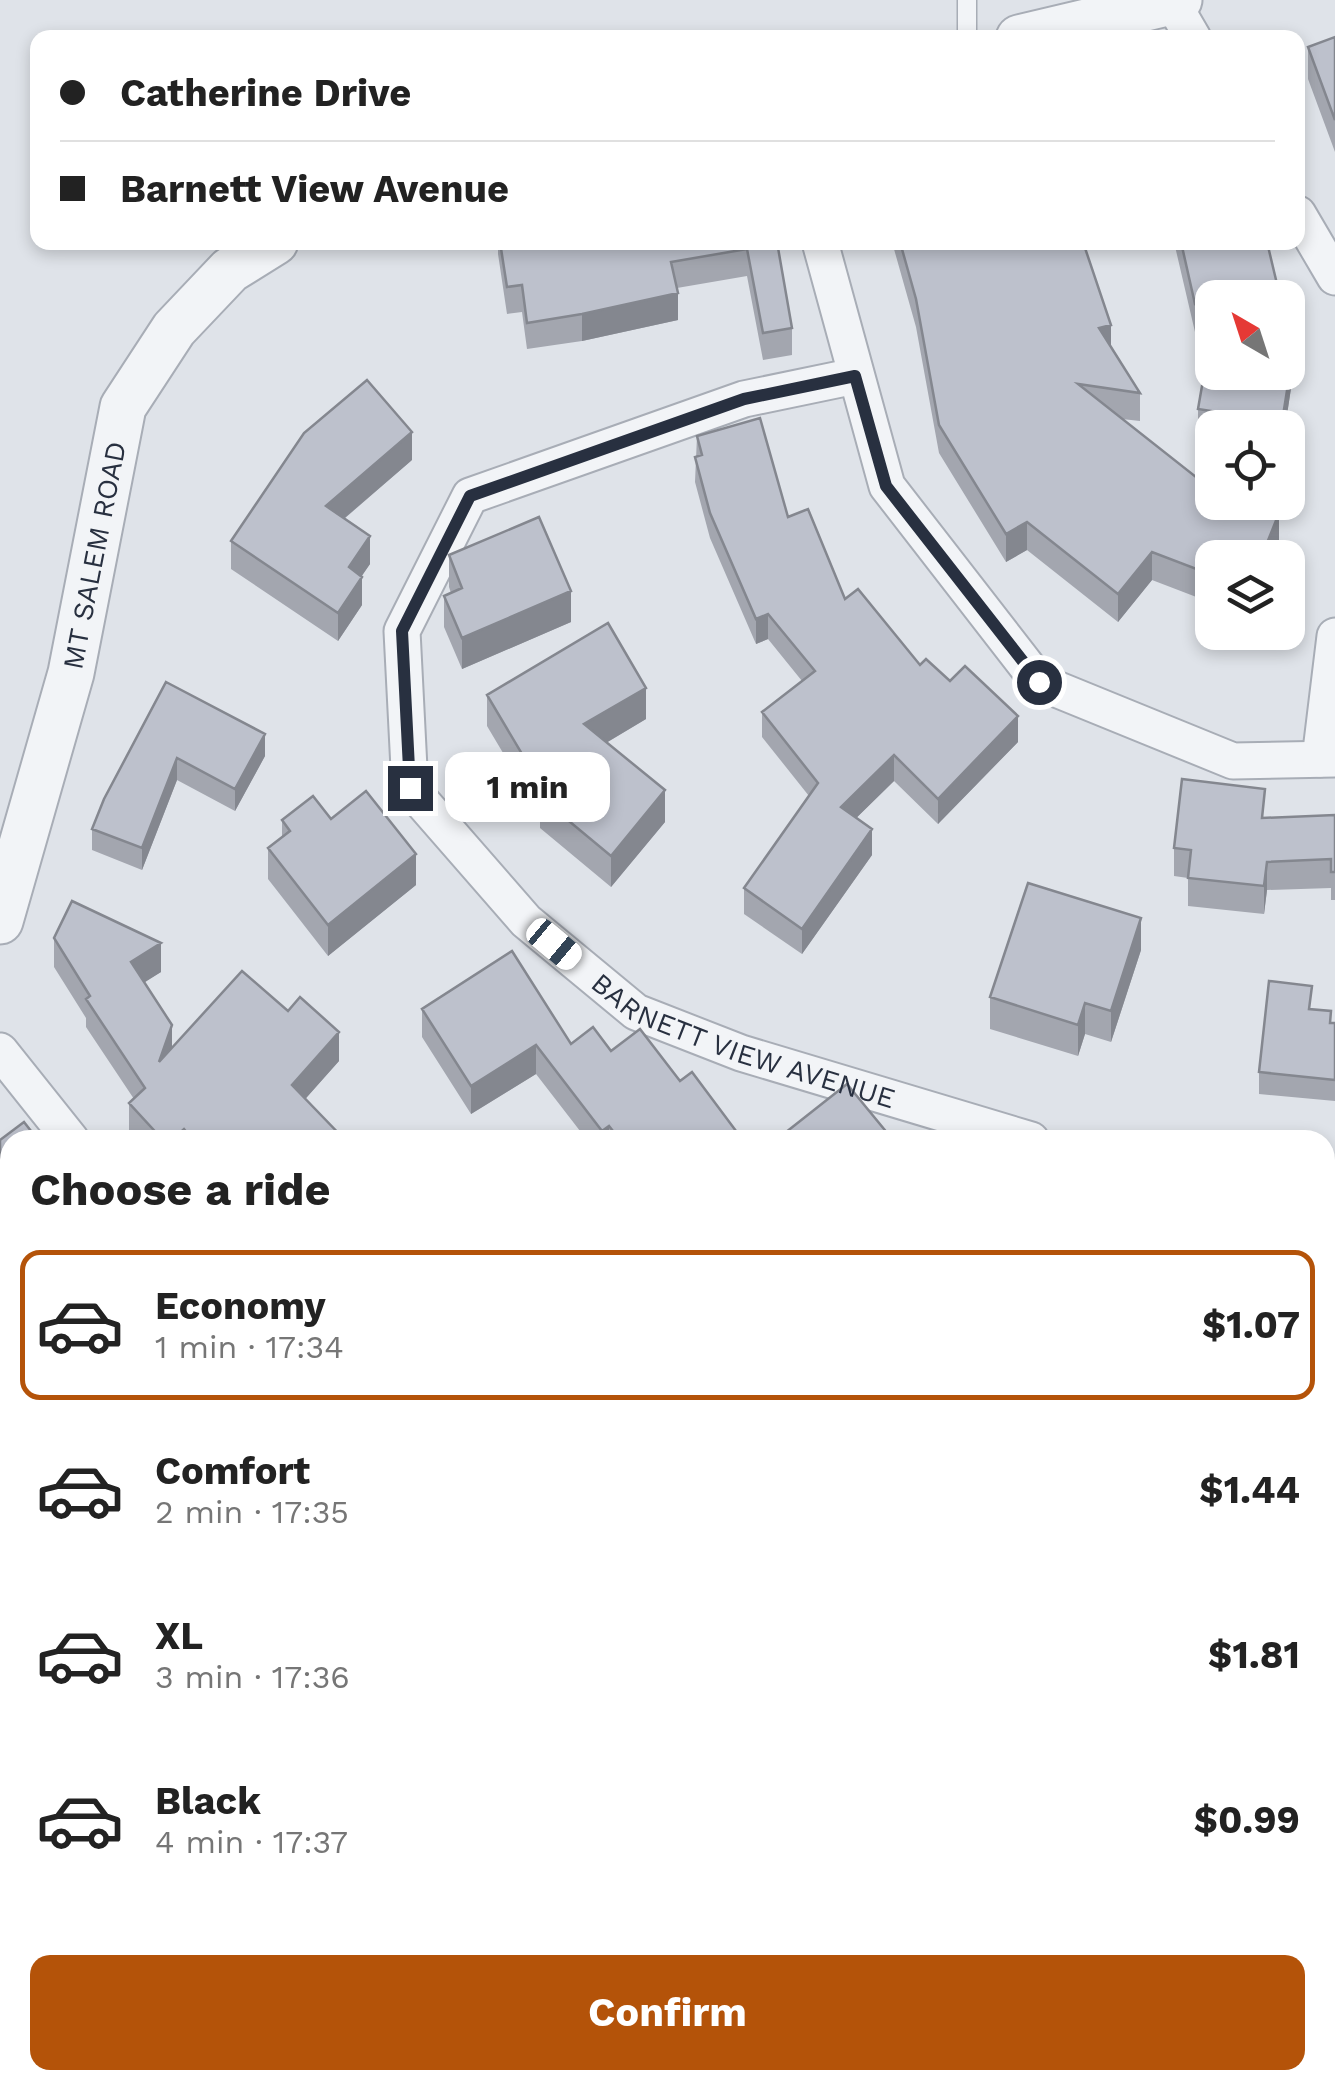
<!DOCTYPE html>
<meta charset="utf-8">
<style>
:root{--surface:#fff;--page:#f6f6f6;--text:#222;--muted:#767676;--line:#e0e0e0;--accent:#b45309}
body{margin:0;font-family:"Work Sans",sans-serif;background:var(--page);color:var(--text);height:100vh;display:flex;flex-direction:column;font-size:38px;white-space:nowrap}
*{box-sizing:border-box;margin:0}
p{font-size:32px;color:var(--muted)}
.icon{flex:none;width:55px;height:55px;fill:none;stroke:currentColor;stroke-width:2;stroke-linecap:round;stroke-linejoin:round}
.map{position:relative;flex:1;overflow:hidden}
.details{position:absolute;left:0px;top:1130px;width:1335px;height:960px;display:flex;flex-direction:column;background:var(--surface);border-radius:30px 30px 0 0;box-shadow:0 5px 15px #0003}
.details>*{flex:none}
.hud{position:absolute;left:30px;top:30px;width:1275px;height:220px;border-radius:20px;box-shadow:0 5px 15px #0003;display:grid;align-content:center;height:220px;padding:0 30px;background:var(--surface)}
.needle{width:65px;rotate:321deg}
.buttons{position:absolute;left:1195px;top:280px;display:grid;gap:20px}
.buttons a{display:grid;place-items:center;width:110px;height:110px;border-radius:20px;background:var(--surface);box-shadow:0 5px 15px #0003;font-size:50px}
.end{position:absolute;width:45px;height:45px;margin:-22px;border:12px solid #283040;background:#fff;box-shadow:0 0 0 5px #fff}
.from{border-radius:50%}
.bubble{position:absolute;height:70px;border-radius:20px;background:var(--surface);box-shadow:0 5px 15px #0003;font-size:32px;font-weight:700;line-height:70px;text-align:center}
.car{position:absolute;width:30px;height:60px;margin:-30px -15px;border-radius:12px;box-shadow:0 0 8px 2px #0007;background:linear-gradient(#fff 24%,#345 0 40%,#fff 0 76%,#345 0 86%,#fff 0)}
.hud b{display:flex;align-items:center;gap:35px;height:95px;font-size:38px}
.hud b+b{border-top:2px solid var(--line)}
.hud i{width:25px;height:25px;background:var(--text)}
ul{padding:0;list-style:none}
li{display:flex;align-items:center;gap:30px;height:150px;margin:0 20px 15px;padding:0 10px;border:5px solid transparent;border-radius:20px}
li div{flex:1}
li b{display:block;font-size:38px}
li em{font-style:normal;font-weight:700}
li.current{border-color:var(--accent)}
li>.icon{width:90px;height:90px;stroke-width:1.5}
h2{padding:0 30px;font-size:45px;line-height:120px}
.button{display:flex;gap:20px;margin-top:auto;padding:20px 30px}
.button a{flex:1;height:115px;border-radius:20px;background:var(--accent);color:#fff;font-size:40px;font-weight:700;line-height:115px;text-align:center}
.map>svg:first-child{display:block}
</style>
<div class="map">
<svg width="1335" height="2090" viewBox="0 0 1335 2090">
<rect width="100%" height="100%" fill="#dfe3e9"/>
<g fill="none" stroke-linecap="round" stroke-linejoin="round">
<g stroke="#a8adb6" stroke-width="21">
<path id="service" d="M 967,38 L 967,0"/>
</g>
<g stroke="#a8adb6" stroke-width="39">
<g id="minor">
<path d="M 1172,2 L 1193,38"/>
<path d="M 1298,214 L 1335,277"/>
<path d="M 820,242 L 887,486 L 1039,682 L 1233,761 L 1335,759"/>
<path id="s1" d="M 855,376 L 744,399 L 470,496 L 402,631 L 410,788 L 526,921 L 636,1012 L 741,1053 L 1031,1140"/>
<path d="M 1320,759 L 1335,636"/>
<path d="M 0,1051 L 71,1140"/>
<path d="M 1325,1215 L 1335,1216"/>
<path d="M 1325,1685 L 1335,1686"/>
<path d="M 1064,2080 L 1125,2090"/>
<path d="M 167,2090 L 170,2080"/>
<path d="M 773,2090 L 785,2080"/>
</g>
</g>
<g stroke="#a8adb6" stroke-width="49">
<g id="tertiary">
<path d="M 1019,38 L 1179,0"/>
<path id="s2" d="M 0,921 L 71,673 L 123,407 L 174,329 L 230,270 L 275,242"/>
</g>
</g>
<use href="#service" stroke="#f2f4f7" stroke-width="18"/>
<use href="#minor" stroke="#f2f4f7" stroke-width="35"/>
<use href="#tertiary" stroke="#f2f4f7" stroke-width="45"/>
</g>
<path fill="#a3a6af" d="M 1335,37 L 1335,152 L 1308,79 L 1308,47 Z
M 498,242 L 777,242 L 792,328 L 792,355 L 763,360 L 747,276 L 677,288 L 678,320 L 582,341 L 527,349 L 522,312 L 507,314 L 498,254 Z
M 892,242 L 1083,242 L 1111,346 L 1140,393 L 1140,421 L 1122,419 L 1279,541 L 1212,558 L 1212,603 L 1152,580 L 1118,622 L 1027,550 L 1006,562 L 939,453 L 916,327 Z
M 1174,242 L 1267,242 L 1277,298 L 1212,298 L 1212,328 L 1195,332 Z
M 1293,375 L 1285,428 L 1212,428 L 1212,433 L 1198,430 L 1198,409 Z
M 697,436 L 788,517 L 845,599 L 920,665 L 1018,742 L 938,824 L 894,781 L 856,818 L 872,855 L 802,954 L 744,914 L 744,888 L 809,796 L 762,737 L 762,712 L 802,681 L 768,639 L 756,644 L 710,538 L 695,482 Z
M 412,460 L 344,519 L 370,564 L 361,576 L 362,605 L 338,641 L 231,569 L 231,541 Z
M 449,555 L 571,622 L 462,669 L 444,627 L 444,596 L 451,593 L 449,587 Z
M 166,682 L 265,756 L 235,811 L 177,780 L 142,870 L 92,850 L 92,829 Z
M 487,695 L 646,719 L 606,743 L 665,822 L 611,887 L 540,828 L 540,815 L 487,726 Z
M 1335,815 L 1335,900 L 1331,900 L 1331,888 L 1267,890 L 1264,914 L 1188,906 L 1188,878 L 1174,876 L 1174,848 L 1265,818 Z
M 331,819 L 416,885 L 328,956 L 268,879 L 268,848 L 282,837 L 282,820 Z
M 54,938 L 161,972 L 144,982 L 172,1048 L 339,1061 L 305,1099 L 345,1140 L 138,1140 L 129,1131 L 129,1103 L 134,1099 L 86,1027 L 86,1018 L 54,967 Z
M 1141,950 L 1111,1042 L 1085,1034 L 1078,1056 L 990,1029 L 990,997 Z
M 422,1009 L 571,1044 L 611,1051 L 680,1081 L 742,1140 L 587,1140 L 536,1074 L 471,1114 L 422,1037 Z
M 1311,1009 L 1331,1023 L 1335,1023 L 1335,1101 L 1259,1094 L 1259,1072 Z
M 0,1140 L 10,1140 L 10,1415 L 0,1392 Z
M 1325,1429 L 1335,1431 L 1335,1546 L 1325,1544 Z
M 0,1868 L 2,1872 L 10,1873 L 10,1941 L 2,1941 L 2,1960 L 0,1960 Z
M 1325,1918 L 1335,1921 L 1335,2072 L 1325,2070 Z"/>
<path fill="#84878f" d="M 1277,284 L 1277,298 L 1221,298 Z
M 678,293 L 678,320 L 582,341 L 582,314 Z
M 1212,300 L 1212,328 L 1195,332 L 1195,304 Z
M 1111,325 L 1111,353 L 1099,328 Z
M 1293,353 L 1293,375 L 1285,428 L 1282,428 Z
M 412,432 L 412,460 L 326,534 L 326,506 Z
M 1279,513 L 1279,541 L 1272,558 L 1261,558 Z
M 1027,522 L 1027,550 L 1006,562 L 1006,534 Z
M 370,536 L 370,564 L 349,595 L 349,567 Z
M 1152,552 L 1152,580 L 1118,622 L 1118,594 Z
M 362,577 L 362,605 L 338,641 L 338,613 Z
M 571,591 L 571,622 L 462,669 L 462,638 Z
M 768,614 L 768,639 L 756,644 L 756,619 Z
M 646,688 L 646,719 L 584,756 L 584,724 Z
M 1018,716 L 1018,742 L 938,824 L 938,799 Z
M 265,734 L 265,756 L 235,811 L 235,789 Z
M 894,755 L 894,781 L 841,833 L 841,807 Z
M 177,758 L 177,780 L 142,870 L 142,848 Z
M 665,790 L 665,822 L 611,887 L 611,856 Z
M 872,829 L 872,855 L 802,954 L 802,929 Z
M 416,854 L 416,885 L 328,956 L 328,925 Z
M 1267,862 L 1267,890 L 1264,914 L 1264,886 Z
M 1141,918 L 1141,950 L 1111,1042 L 1111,1011 Z
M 161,943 L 161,972 L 131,991 L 131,962 Z
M 1085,1003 L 1085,1034 L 1078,1056 L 1078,1025 Z
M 172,1025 L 172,1054 L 159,1062 Z
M 339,1032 L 339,1061 L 292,1114 L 292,1085 Z
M 536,1045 L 536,1074 L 471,1114 L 471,1086 Z
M 609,1126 L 609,1140 L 602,1140 L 602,1131 Z
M 184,1129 L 184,1140 L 172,1140 Z
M 330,2080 L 340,2080 L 335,2090 L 325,2090 Z"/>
<path fill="#bdc1cc" stroke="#84878f" stroke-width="2.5" d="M 1335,37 L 1335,120 L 1308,47 Z
M 500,242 L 777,242 L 792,328 L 763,333 L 747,249 L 671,262 L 678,293 L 582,314 L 527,323 L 522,285 L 507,287 Z
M 900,242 L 1083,242 L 1111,325 L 1099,328 L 1140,393 L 1078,384 L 1206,485 L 1212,487 L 1212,502 L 1252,502 L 1279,513 L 1261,558 L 1212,558 L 1212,575 L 1152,552 L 1118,594 L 1027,522 L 1006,534 L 939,425 L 916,299 Z
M 1181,242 L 1267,242 L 1277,284 L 1221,298 L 1212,298 L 1212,300 L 1195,304 Z
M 1210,340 L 1212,341 L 1212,372 L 1288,372 L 1288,353 L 1293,353 L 1282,422 L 1198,409 Z
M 367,380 L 412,432 L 326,506 L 370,536 L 349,567 L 362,577 L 338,613 L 231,541 L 304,433 Z
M 760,418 L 788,517 L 808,509 L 845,599 L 858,589 L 920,665 L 926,659 L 950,681 L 965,666 L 1018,716 L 938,799 L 894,755 L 841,807 L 872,829 L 802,929 L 744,888 L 818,783 L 762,712 L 815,671 L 768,614 L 756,619 L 710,513 L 695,457 L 702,455 L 697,436 Z
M 539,517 L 571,591 L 462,638 L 444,596 L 462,588 L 449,555 Z
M 608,623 L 646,688 L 584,724 L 665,790 L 611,856 L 540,797 L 544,791 L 487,695 Z
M 166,682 L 265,734 L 235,789 L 177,758 L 142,848 L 92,829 L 104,799 Z
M 1182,779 L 1265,789 L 1262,818 L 1335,815 L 1335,872 L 1331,872 L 1331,859 L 1267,862 L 1264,886 L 1188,878 L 1191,850 L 1174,848 Z
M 366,791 L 416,854 L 328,925 L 268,848 L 290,831 L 282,820 L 313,796 L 331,819 Z
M 1028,883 L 1141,918 L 1111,1011 L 1085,1003 L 1078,1025 L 990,997 Z
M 72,901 L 161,943 L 131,962 L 172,1025 L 159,1062 L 242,971 L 288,1011 L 300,997 L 339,1032 L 292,1085 L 345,1140 L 193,1140 L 184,1129 L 172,1140 L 163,1140 L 129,1103 L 145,1088 L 86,999 L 90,996 L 54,938 Z
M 512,951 L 571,1044 L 593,1027 L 611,1051 L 640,1029 L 680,1081 L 692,1072 L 742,1139 L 620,1140 L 609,1126 L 602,1131 L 536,1045 L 471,1086 L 422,1009 Z
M 1269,981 L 1312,986 L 1309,1009 L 1331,1011 L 1330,1023 L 1335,1023 L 1335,1080 L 1259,1072 Z
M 847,1084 L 893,1140 L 776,1140 Z
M 24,1122 L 38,1140 L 10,1140 L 10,1384 L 0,1360 L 0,1140 Z
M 1325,1429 L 1335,1431 L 1335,1515 L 1325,1513 Z
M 0,1868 L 2,1868 L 2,1872 L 10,1873 L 10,1915 L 2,1914 L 2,1933 L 0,1933 Z
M 1325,1918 L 1335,1921 L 1335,2044 L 1325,2042 Z
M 261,2080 L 330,2080 L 325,2090 L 262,2090 L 257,2088 Z
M 835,2080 L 923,2080 L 938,2082 L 937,2090 L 834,2090 Z"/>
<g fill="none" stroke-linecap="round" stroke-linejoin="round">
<path stroke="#283040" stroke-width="12" d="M 410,788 L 402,631 L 470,496 L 744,399 L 855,376 L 886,486 L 1039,682"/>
</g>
<g text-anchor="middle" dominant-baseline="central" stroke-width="10" stroke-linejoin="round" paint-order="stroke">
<g font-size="28" fill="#283040" stroke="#eff2f6">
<text stroke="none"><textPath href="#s2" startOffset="378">MT SALEM ROAD</textPath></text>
<text stroke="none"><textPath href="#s1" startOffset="1142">BARNETT VIEW AVENUE</textPath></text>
</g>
</g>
</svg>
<div class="buttons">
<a><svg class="needle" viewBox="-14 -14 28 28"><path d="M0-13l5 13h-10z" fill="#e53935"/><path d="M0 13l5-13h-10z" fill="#767676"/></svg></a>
<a><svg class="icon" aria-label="locate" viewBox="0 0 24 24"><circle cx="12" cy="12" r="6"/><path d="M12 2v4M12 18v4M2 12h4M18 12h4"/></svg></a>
<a><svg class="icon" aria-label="layers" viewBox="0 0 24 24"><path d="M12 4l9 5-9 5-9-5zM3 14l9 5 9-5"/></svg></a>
</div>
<i class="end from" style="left:1039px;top:682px"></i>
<i class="end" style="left:410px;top:788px"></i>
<div class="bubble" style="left:445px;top:752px;width:165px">1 min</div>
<i class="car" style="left:554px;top:944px;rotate:130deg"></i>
<div class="hud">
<b><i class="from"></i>Catherine Drive</b>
<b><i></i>Barnett View Avenue</b>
</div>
<section class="details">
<h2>Choose a ride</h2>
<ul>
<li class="current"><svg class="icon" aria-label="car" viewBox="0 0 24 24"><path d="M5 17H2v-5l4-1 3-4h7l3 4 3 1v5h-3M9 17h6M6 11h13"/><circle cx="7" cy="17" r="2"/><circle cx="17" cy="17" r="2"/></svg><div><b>Economy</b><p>1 min · 17:34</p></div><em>$1.07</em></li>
<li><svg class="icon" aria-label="car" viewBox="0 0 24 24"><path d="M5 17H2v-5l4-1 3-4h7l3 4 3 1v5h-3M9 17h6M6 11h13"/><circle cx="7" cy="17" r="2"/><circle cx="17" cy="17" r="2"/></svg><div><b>Comfort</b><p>2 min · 17:35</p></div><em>$1.44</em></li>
<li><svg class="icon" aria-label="car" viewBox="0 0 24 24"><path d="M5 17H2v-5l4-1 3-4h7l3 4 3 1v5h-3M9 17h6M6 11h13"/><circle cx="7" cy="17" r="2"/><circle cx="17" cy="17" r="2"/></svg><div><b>XL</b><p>3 min · 17:36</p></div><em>$1.81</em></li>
<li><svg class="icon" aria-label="car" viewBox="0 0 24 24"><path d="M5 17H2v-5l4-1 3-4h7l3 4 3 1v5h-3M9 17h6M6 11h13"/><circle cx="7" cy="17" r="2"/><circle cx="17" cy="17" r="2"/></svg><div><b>Black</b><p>4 min · 17:37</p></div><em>$0.99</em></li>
</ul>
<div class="button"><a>Confirm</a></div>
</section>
</div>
